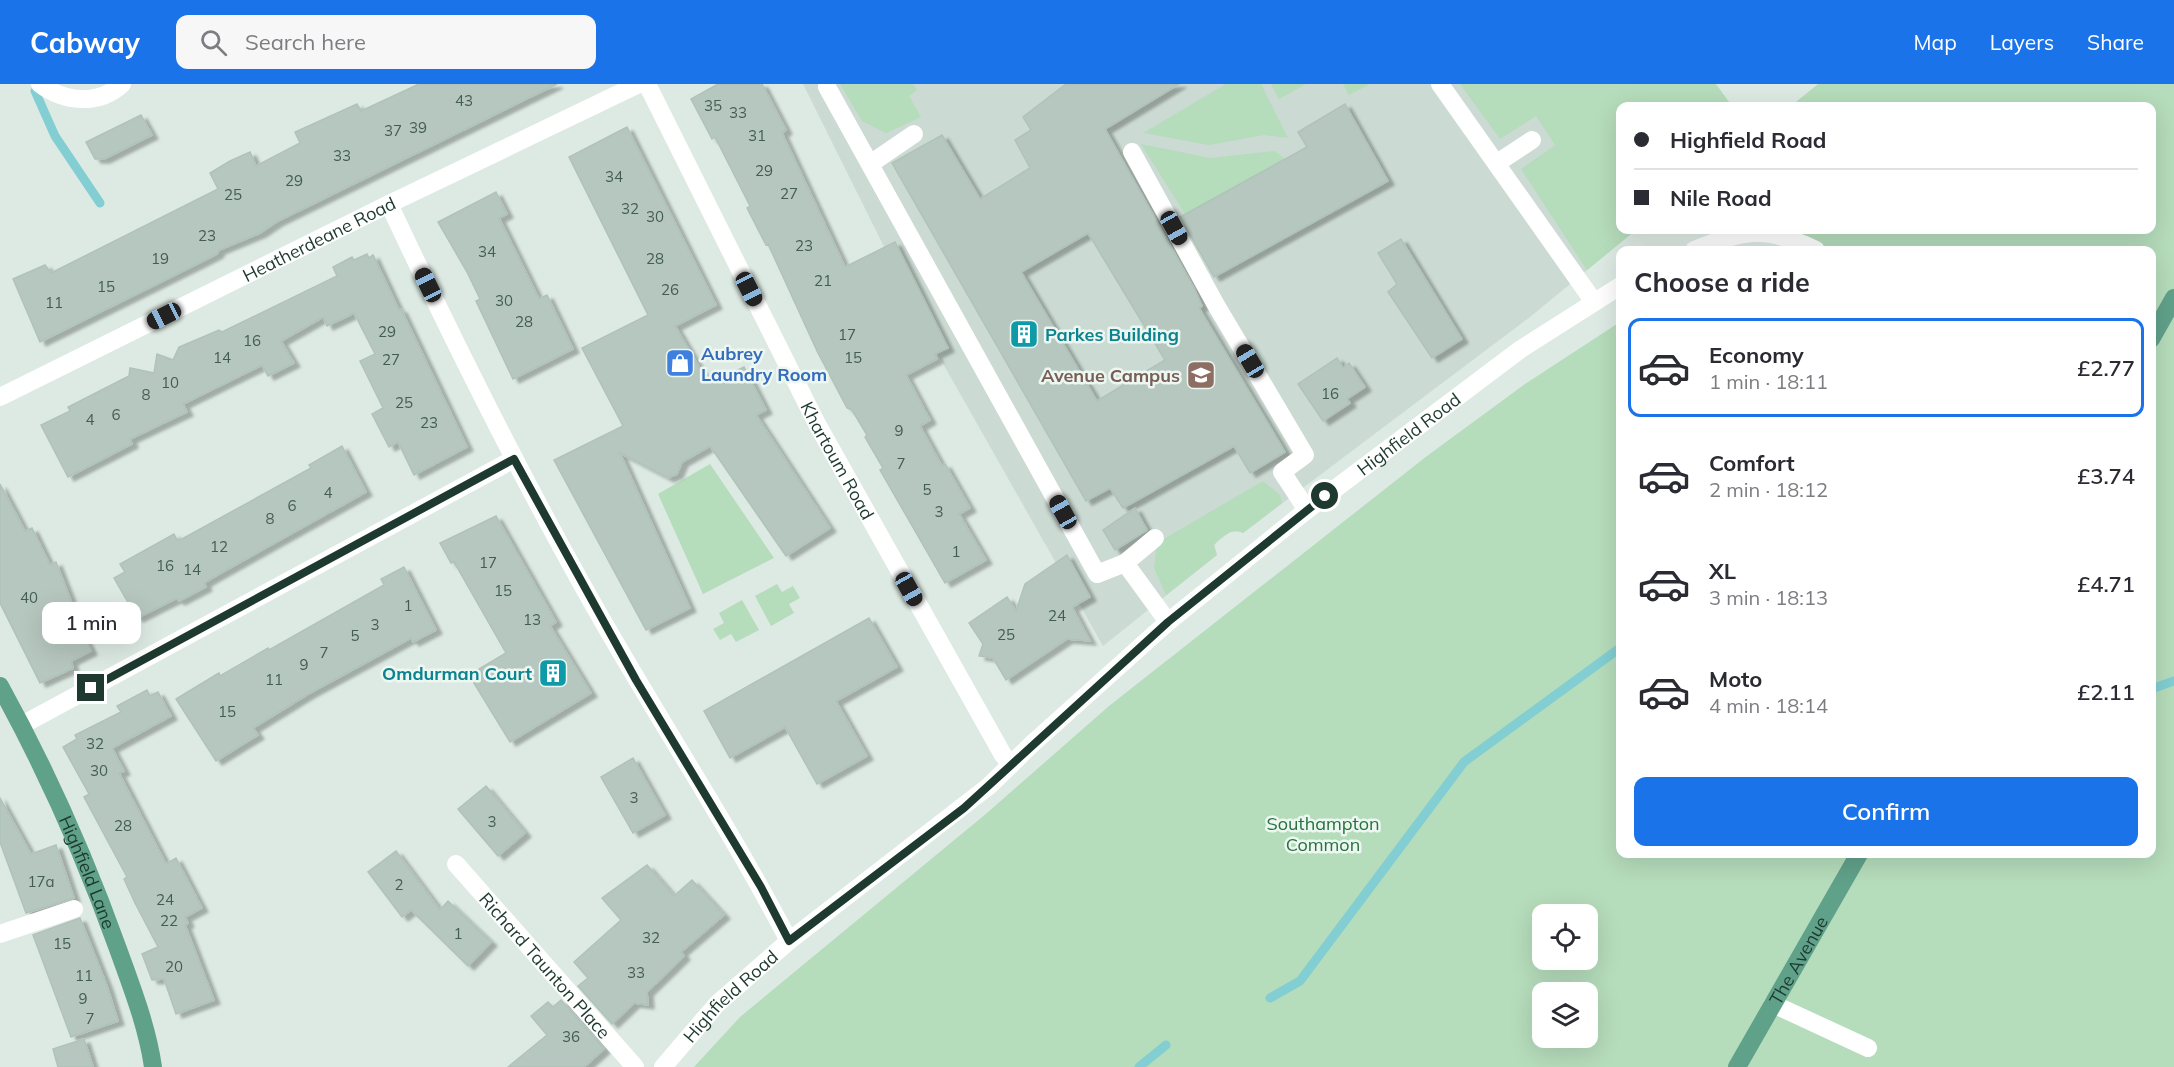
<!DOCTYPE html>
<meta charset="utf-8">
<style>
:root{--surface:#fff;--page:#f7f7f7;--text:#2b2b33;--muted:#7c7c81;--line:#e1e1e2;--accent:#1a73e8}
body{margin:0;font-family:Mulish,sans-serif;background:var(--page);color:var(--text);height:100vh;display:flex;flex-direction:column;font-size:22px;white-space:nowrap}
*{box-sizing:border-box;margin:0}
p{font-size:20px;color:var(--muted)}
.icon{flex:none;width:33px;height:33px;fill:none;stroke:currentColor;stroke-width:2;stroke-linecap:round;stroke-linejoin:round}
.map{position:relative;flex:1;overflow:hidden}
.sheet{position:absolute;left:1616px;top:162px;width:540px;height:612px;display:flex;flex-direction:column;background:var(--surface);border-radius:12px;box-shadow:0 6px 24px #0002}
.sheet>*{flex:none}
.hud{position:absolute;left:1616px;top:18px;width:540px;height:132px;border-radius:12px;box-shadow:0 6px 24px #0002;display:grid;align-content:center;height:132px;padding:0 18px;background:var(--surface)}
.controls{position:absolute;left:1532px;top:820px;display:grid;gap:12px}
.controls a{display:grid;place-items:center;width:66px;height:66px;border-radius:12px;background:var(--surface);box-shadow:0 6px 24px #0002;font-size:30px}
.end{position:absolute;width:27px;height:27px;margin:-14px;border:8px solid #1e3a30;background:#fff;box-shadow:0 0 0 3px #fff}
.from{border-radius:50%}
.bubble{position:absolute;height:42px;border-radius:12px;background:var(--surface);box-shadow:0 6px 24px #0002;font-size:20px;font-weight:600;line-height:42px;text-align:center}
.car{position:absolute;width:18px;height:36px;margin:-18px -9px;border-radius:8px;box-shadow:0 0 4px 2px #0007;background:linear-gradient(#222 24%,#8ab4d8 0 40%,#222 0 76%,#8ab4d8 0 86%,#222 0)}
.hud b{display:flex;align-items:center;gap:21px;height:57px;font-size:22px}
.hud b+b{border-top:2px solid var(--line)}
.hud i{width:15px;height:15px;background:var(--text)}
ul{padding:0;list-style:none}
li{display:flex;align-items:center;gap:18px;height:99px;margin:0 12px 9px;padding:0 6px;border:3px solid transparent;border-radius:12px}
li div{flex:1}
li b{display:block;font-size:22px}
li em{font-style:normal;font-weight:600}
li.active{border-color:var(--accent)}
li>.icon{width:54px;height:54px;stroke-width:1.5}
h2{padding:0 18px;font-size:27px;line-height:72px}
.cta{display:flex;gap:12px;margin-top:auto;padding:12px 18px}
.cta a{flex:1;height:69px;border-radius:12px;background:var(--accent);color:#fff;font-size:24px;font-weight:600;line-height:69px;text-align:center}
header{display:flex;align-items:center;gap:36px;box-sizing:border-box;height:84px;padding:0 30px;background:var(--accent);color:#fff}
header strong{font-size:28px}
nav{display:flex;gap:33px;margin-inline-start:auto;font-size:21px}
.search{width:420px;height:54px;background:var(--page);display:flex;align-items:center;gap:15px;box-sizing:border-box;padding:0 21px;border-radius:12px;color:var(--muted);font-size:22px}
.map>svg:first-child{display:block}
</style>
<header>
<strong>Cabway</strong>
<div class="search"><svg class="icon" aria-label="search" viewBox="0 0 24 24"><circle cx="10" cy="10" r="6"/><path d="M15 15l6 6"/></svg>Search here</div>
<nav><a>Map</a><a>Layers</a><a>Share</a></nav>
</header>
<div class="map">
<svg width="2174" height="983" viewBox="0 0 2174 983">
<defs>
<filter id="shadow"><feDropShadow dx="6" dy="4" stdDeviation="1.5" flood-color="#0004"/></filter>
</defs>
<rect width="100%" height="100%" fill="#ddeae3"/>
<path fill="#cbdad2" d="M 803,0 L 1656,0 L 1620,22 L 1620,146 L 1636,146 L 1530,233 L 1243,449 L 1239,447 L 1230,448 L 1218,457 L 1214,461 L 1217,471 L 1103,562 L 937,269 Z"/>
<path fill="#b5dcbb" fill-rule="evenodd" d="M 840,0 L 913,0 L 917,6 L 909,12 L 921,33 L 886,49 L 862,37 Z
M 1226,0 L 1261,0 L 1288,54 L 1264,51 L 1209,61 L 1143,49 Z
M 1271,0 L 1306,0 L 1279,15 Z
M 1343,0 L 1370,0 L 1349,11 Z
M 1460,0 L 1716,0 L 1732,22 L 1620,22 L 1620,146 L 1636,146 L 1587,186 L 1521,85 L 1555,61 L 1536,32 L 1500,55 Z
M 1818,0 L 2174,0 L 2174,983 L 694,983 L 740,933 L 987,729 L 1109,622 L 1427,372 L 1525,300 L 1620,238 L 1620,770 L 2151,770 L 2151,166 L 1784,166 L 1792,146 L 2151,146 L 2151,22 L 1791,22 ZM 1542,831 L 1587,831 L 1587,876 L 1542,876 ZM 1542,909 L 1587,909 L 1587,954 L 1542,954 Z
M 1141,60 L 1210,74 L 1275,67 L 1285,75 L 1185,130 Z
M 710,380 L 774,474 L 703,510 L 658,410 Z
M 1263,397 L 1280,411 L 1282,419 L 1243,449 C 1232,443 1221,453 1214,461 L 1217,471 L 1166,511 L 1154,484 L 1157,459 Z
M 777,500 L 782,508 L 793,502 L 800,514 L 789,520 L 794,529 L 771,542 L 755,512 Z
M 742,516 L 759,546 L 736,558 L 731,550 L 720,556 L 713,545 L 724,539 L 719,529 Z"/>
<g fill="none" stroke-linecap="round" stroke-linejoin="round">
<path stroke="#82ced2" stroke-width="9" d="M 35,7 L 55,52 L 100,119
M 2151,605 L 2174,597
M 1270,914 L 1300,897 L 1464,678 L 1620,564
M 1139,983 L 1166,961"/>
</g>
<path fill="#b6c7bf" stroke="#b0c3b9" stroke-width="1.5" fill-rule="evenodd" filter="url(#shadow)" d="M 419,0 L 557,0 L 278,137 L 260,149 L 219,166 L 217,170 L 197,180 L 40,258 L 13,195 L 45,181 L 51,189 L 218,105 L 210,89 L 230,77 L 250,68 L 256,82 L 300,59 L 295,48 L 357,20 L 361,27 Z
M 718,0 L 762,0 L 786,46 L 782,49 L 845,183 L 895,158 L 948,264 L 935,270 L 937,275 L 906,291 L 930,336 L 920,342 L 942,382 L 945,380 L 970,424 L 959,430 L 986,476 L 945,499 L 880,386 L 883,384 L 865,353 L 867,351 L 852,326 L 847,324 L 817,267 L 768,160 L 766,161 L 747,124 L 750,122 L 715,53 L 712,55 L 691,15 Z
M 1066,0 L 1179,0 L 1105,45 L 1194,204 L 1202,222 L 1199,224 L 1285,368 L 1250,389 L 1234,362 L 1123,424 L 1110,404 L 1086,417 L 892,79 L 942,51 L 980,115 L 1030,84 L 1015,56 L 1031,46 L 1023,33 ZM 1088,149 L 1165,276 L 1097,317 L 1021,188 Z
M 1345,20 L 1388,97 L 1214,193 L 1180,133 L 1307,63 L 1298,48 Z
M 141,31 L 152,51 L 104,75 L 95,75 L 86,58 Z
M 627,43 L 716,221 L 675,242 L 709,300 L 744,283 L 766,326 L 756,331 L 830,444 L 786,472 L 710,362 L 682,378 L 677,390 L 668,394 L 620,369 L 690,524 L 646,546 L 554,376 L 623,342 L 582,264 L 648,231 L 569,73 Z
M 496,108 L 507,130 L 499,134 L 539,215 L 547,211 L 573,265 L 513,295 L 476,217 L 480,215 L 467,188 L 438,138 Z
M 1401,155 L 1462,255 L 1432,274 L 1388,208 L 1397,200 L 1378,169 Z
M 367,170 L 369,174 L 373,171 L 399,226 L 401,225 L 467,363 L 414,391 L 398,358 L 389,363 L 372,330 L 383,324 L 360,277 L 375,270 L 354,229 L 327,242 L 323,233 L 281,257 L 294,279 L 268,292 L 262,281 L 183,320 L 187,328 L 130,355 L 132,360 L 68,393 L 41,341 L 70,327 L 68,323 L 129,292 L 130,284 L 154,289 L 157,270 L 173,276 L 179,263 L 219,246 L 222,248 L 337,192 L 333,183 L 352,173 L 354,176 Z
M 1337,274 L 1343,284 L 1349,279 L 1365,303 L 1347,315 L 1350,319 L 1323,337 L 1298,300 Z
M 342,362 L 366,408 L 212,494 L 204,499 L 206,503 L 179,517 L 177,514 L 137,534 L 114,494 L 125,488 L 120,480 L 174,450 L 177,456 L 182,455 L 311,384 L 309,381 Z
M 0,400 L 25,447 L 32,444 L 50,481 L 56,478 L 76,530 L 73,531 L 91,567 L 71,577 L 73,584 L 40,599 L 0,519 Z
M 1135,424 L 1147,446 L 1115,466 L 1103,446 Z
M 496,432 L 556,538 L 550,542 L 591,609 L 510,658 L 469,591 L 506,569 L 454,478 L 451,479 L 440,459 Z
M 1067,471 L 1090,513 L 1072,523 L 1090,557 L 1067,555 L 1006,596 L 993,574 L 979,572 L 983,560 L 969,539 L 1007,513 L 1016,527 L 1025,500 Z
M 404,483 L 436,546 L 413,558 L 411,554 L 308,610 L 253,644 L 258,651 L 216,677 L 176,615 L 219,589 L 220,592 L 268,564 L 269,566 L 384,501 L 381,495 Z
M 869,534 L 897,583 L 836,617 L 867,672 L 817,700 L 785,643 L 730,674 L 704,627 Z
M 147,606 L 150,612 L 158,608 L 171,632 L 112,664 L 124,687 L 119,689 L 166,780 L 176,774 L 202,824 L 185,833 L 188,839 L 185,841 L 214,916 L 176,930 L 164,895 L 152,896 L 142,870 L 158,863 L 135,819 L 124,795 L 127,793 L 84,713 L 89,710 L 63,663 L 77,655 L 75,651 L 121,628 L 117,622 Z
M 633,674 L 665,731 L 633,749 L 601,693 Z
M 486,702 L 525,749 L 498,772 L 458,725 Z
M 0,714 L 31,770 L 56,761 L 74,814 L 26,829 L 0,758 Z
M 396,767 L 440,826 L 448,817 L 491,858 L 468,882 L 411,826 L 402,833 L 368,788 Z
M 647,781 L 674,812 L 692,796 L 724,831 L 681,868 L 684,872 L 647,908 L 648,921 L 634,919 L 612,940 L 578,902 L 588,894 L 574,878 L 621,836 L 602,814 Z
M 80,834 L 107,902 L 118,937 L 71,953 L 33,851 Z
M 561,916 L 604,965 L 584,983 L 508,983 L 547,951 L 531,932 L 548,918 L 553,923 Z
M 84,955 L 93,983 L 58,983 L 53,965 Z"/>
<g fill="none" stroke-linecap="round" stroke-linejoin="round">
<g stroke="#fff" stroke-width="18">
<path d="M 40,0 C 64,18 98,22 122,0"/>
<path id="s1" d="M 647,0 L 817,340 L 1003,671 L 1011,681"/>
<path d="M 1440,0 L 1594,218"/>
<path d="M 827,3 L 1097,490 L 1125,479 L 1168,538"/>
<path d="M 1132,68 L 1216,221 L 1305,371 L 1282,388 L 1307,426"/>
<path d="M 1497,79 L 1532,56"/>
<path d="M 870,80 L 914,50"/>
<path d="M 389,120 C 450,250 514,379 584,504 C 650,623 726,736 789,857"/>
<path d="M 1694,166 C 1744,146 1766,141 1816,166"/>
<path id="s2" d="M 0,313 L 389,120 L 639,0"/>
<path d="M 1125,479 L 1155,454"/>
<path d="M 22,641 L 514,375"/>
<path id="s3" d="M 456,780 L 635,983"/>
<path d="M 0,850 L 74,825"/>
<path d="M 1773,920 L 1868,964"/>
<path id="s4" d="M 663,983 L 717,920 L 789,857 L 989,702 L 1032,660 L 1168,538 L 1307,426 L 1521,265 L 1620,202"/>
</g>
<g stroke="#60a18a" stroke-width="18">
<path d="M 2151,255 L 2174,214"/>
<path id="s5" d="M 0,602 C 47,687 85,773 118,865 C 132,904 147,942 153,983"/>
<path id="s6" d="M 1737,983 L 1859,770"/>
</g>
</g>
<g fill="none" stroke-linecap="round" stroke-linejoin="round">
<path stroke="#1e3a30" stroke-width="8" d="M 91,604 L 514,375 L 636,596 L 761,803 L 789,857 L 964,724 L 1168,538 L 1325,412"/>
</g>
<defs>
<g id="building-square" transform="scale(1.5)"><rect x="-9" y="-9" width="18" height="18" rx="4" fill="#0f9aa8" stroke="#edf7f1"/><path d="M-4-6H4V6H1V3H-1V6H-4ZM-2.5-4.3h1.7v1.8h-1.7ZM.8-4.3h1.7v1.8H.8ZM-2.5-1h1.7V.8h-1.7ZM.8-1h1.7V.8H.8Z" fill="#fff"/></g>
<g id="shop-square" transform="scale(1.5)"><rect x="-9" y="-9" width="18" height="18" rx="4" fill="#3f7fe0" stroke="#edf7f1"/><path d="M-5-2.5h2.3a2.7 3.5 0 0 1 5.4 0H5L5.5 6h-11ZM-1.5-2.5h3a1.5 2.3 0 0 0-3 0Z" fill="#fff"/></g>
<g id="university-square" transform="scale(1.5)"><rect x="-9" y="-9" width="18" height="18" rx="4" fill="#8d6e63" stroke="#edf7f1"/><path d="M0-5L7-2L0 1L-7-2ZM-4 1L0 2.5L4 1V4Q0 6-4 4Z" fill="#fff"/></g>
</defs>
<g fill-rule="evenodd">
<use href="#building-square" x="1024" y="250"/>
<use href="#shop-square" x="680" y="279"/>
<use href="#university-square" x="1201" y="291"/>
<use href="#building-square" x="553" y="589"/>
</g>
<g text-anchor="middle" dominant-baseline="central" stroke-width="5" stroke-linejoin="round" paint-order="stroke">
<g font-size="15" fill="#445d54">
<text x="464" y="16">43</text>
<text x="713" y="21">35</text>
<text x="738" y="28">33</text>
<text x="418" y="43">39</text>
<text x="393" y="46">37</text>
<text x="757" y="51">31</text>
<text x="342" y="71">33</text>
<text x="764" y="86">29</text>
<text x="614" y="92">34</text>
<text x="294" y="96">29</text>
<text x="789" y="109">27</text>
<text x="233" y="110">25</text>
<text x="630" y="124">32</text>
<text x="655" y="132">30</text>
<text x="207" y="151">23</text>
<text x="804" y="161">23</text>
<text x="487" y="167">34</text>
<text x="160" y="174">19</text>
<text x="655" y="174">28</text>
<text x="823" y="196">21</text>
<text x="106" y="202">15</text>
<text x="670" y="205">26</text>
<text x="504" y="216">30</text>
<text x="54" y="218">11</text>
<text x="524" y="237">28</text>
<text x="387" y="247">29</text>
<text x="847" y="250">17</text>
<text x="252" y="256">16</text>
<text x="222" y="273">14</text>
<text x="853" y="273">15</text>
<text x="391" y="275">27</text>
<text x="170" y="298">10</text>
<text x="1330" y="309">16</text>
<text x="146" y="310">8</text>
<text x="404" y="318">25</text>
<text x="116" y="330">6</text>
<text x="90" y="335">4</text>
<text x="429" y="338">23</text>
<text x="899" y="346">9</text>
<text x="901" y="379">7</text>
<text x="927" y="405">5</text>
<text x="328" y="408">4</text>
<text x="292" y="421">6</text>
<text x="939" y="427">3</text>
<text x="270" y="434">8</text>
<text x="219" y="462">12</text>
<text x="956" y="467">1</text>
<text x="488" y="478">17</text>
<text x="165" y="481">16</text>
<text x="192" y="485">14</text>
<text x="503" y="506">15</text>
<text x="29" y="513">40</text>
<text x="408" y="521">1</text>
<text x="1057" y="531">24</text>
<text x="532" y="535">13</text>
<text x="375" y="540">3</text>
<text x="1006" y="550">25</text>
<text x="355" y="551">5</text>
<text x="324" y="568">7</text>
<text x="304" y="580">9</text>
<text x="274" y="595">11</text>
<text x="227" y="627">15</text>
<text x="95" y="659">32</text>
<text x="99" y="686">30</text>
<text x="634" y="713">3</text>
<text x="492" y="737">3</text>
<text x="123" y="741">28</text>
<text x="41" y="797">17a</text>
<text x="399" y="800">2</text>
<text x="165" y="815">24</text>
<text x="169" y="836">22</text>
<text x="458" y="849">1</text>
<text x="651" y="853">32</text>
<text x="62" y="859">15</text>
<text x="174" y="882">20</text>
<text x="636" y="888">33</text>
<text x="84" y="891">11</text>
<text x="83" y="914">9</text>
<text x="90" y="934">7</text>
<text x="571" y="952">36</text>
</g>
<g font-size="18" fill="#1e3a30" stroke="#edf7f1">
<text stroke="none"><textPath href="#s2" startOffset="356">Heatherdeane Road</textPath></text>
<text stroke="none"><textPath href="#s4" startOffset="980">Highfield Road</textPath></text>
<text stroke="none"><textPath href="#s1" startOffset="422">Khartoum Road</textPath></text>
<text stroke="none"><textPath href="#s5" startOffset="206">Highfield Lane</textPath></text>
<text stroke="none"><textPath href="#s6" startOffset="123">The Avenue</textPath></text>
<text stroke="none"><textPath href="#s3" startOffset="135">Richard Taunton Place</textPath></text>
<text stroke="none"><textPath href="#s4" startOffset="98">Highfield Road</textPath></text>
</g>
<g font-size="18" font-weight="bold" fill="#0d838f" stroke="#edf7f1" text-anchor="start">
<text x="1045" y="250">Parkes Building</text>
<text x="532" y="589" text-anchor="end">Omdurman Court</text>
</g>
<g font-size="18" font-weight="bold" fill="#366cbe" stroke="#edf7f1" text-anchor="start">
<text x="701" y="269">Aubrey<tspan x="701" dy="21">Laundry Room</tspan></text>
</g>
<g font-size="18" font-weight="bold" fill="#785e54" stroke="#edf7f1" text-anchor="end">
<text x="1180" y="291">Avenue Campus</text>
</g>
<g font-size="18" fill="#27723d" stroke="#edf7f1">
<text x="1323" y="739">Southampton<tspan x="1323" dy="21">Common</tspan></text>
</g>
</g>
</svg>
<div class="controls">
<a><svg class="icon" aria-label="locate" viewBox="0 0 24 24"><circle cx="12" cy="12" r="6"/><path d="M12 2v4M12 18v4M2 12h4M18 12h4"/></svg></a>
<a><svg class="icon" aria-label="layers" viewBox="0 0 24 24"><path d="M12 4l9 5-9 5-9-5zM3 14l9 5 9-5"/></svg></a>
</div>
<i class="end from" style="left:1325px;top:412px"></i>
<i class="end" style="left:91px;top:604px"></i>
<div class="bubble" style="left:42px;top:518px;width:99px">1 min</div>
<i class="car" style="left:1174px;top:144px;rotate:151deg"></i>
<i class="car" style="left:428px;top:201px;rotate:334deg"></i>
<i class="car" style="left:749px;top:205px;rotate:153deg"></i>
<i class="car" style="left:164px;top:232px;rotate:243deg"></i>
<i class="car" style="left:1250px;top:277px;rotate:329deg"></i>
<i class="car" style="left:1063px;top:428px;rotate:331deg"></i>
<i class="car" style="left:909px;top:505px;rotate:151deg"></i>
<div class="hud">
<b><i class="from"></i>Highfield Road</b>
<b><i></i>Nile Road</b>
</div>
<section class="sheet">
<h2>Choose a ride</h2>
<ul>
<li class="active"><svg class="icon" aria-label="car" viewBox="0 0 24 24"><path d="M5 17H2v-5l4-1 3-4h7l3 4 3 1v5h-3M9 17h6M6 11h13"/><circle cx="7" cy="17" r="2"/><circle cx="17" cy="17" r="2"/></svg><div><b>Economy</b><p>1 min · 18:11</p></div><em>£2.77</em></li>
<li><svg class="icon" aria-label="car" viewBox="0 0 24 24"><path d="M5 17H2v-5l4-1 3-4h7l3 4 3 1v5h-3M9 17h6M6 11h13"/><circle cx="7" cy="17" r="2"/><circle cx="17" cy="17" r="2"/></svg><div><b>Comfort</b><p>2 min · 18:12</p></div><em>£3.74</em></li>
<li><svg class="icon" aria-label="car" viewBox="0 0 24 24"><path d="M5 17H2v-5l4-1 3-4h7l3 4 3 1v5h-3M9 17h6M6 11h13"/><circle cx="7" cy="17" r="2"/><circle cx="17" cy="17" r="2"/></svg><div><b>XL</b><p>3 min · 18:13</p></div><em>£4.71</em></li>
<li><svg class="icon" aria-label="car" viewBox="0 0 24 24"><path d="M5 17H2v-5l4-1 3-4h7l3 4 3 1v5h-3M9 17h6M6 11h13"/><circle cx="7" cy="17" r="2"/><circle cx="17" cy="17" r="2"/></svg><div><b>Moto</b><p>4 min · 18:14</p></div><em>£2.11</em></li>
</ul>
<div class="cta"><a>Confirm</a></div>
</section>
</div>
